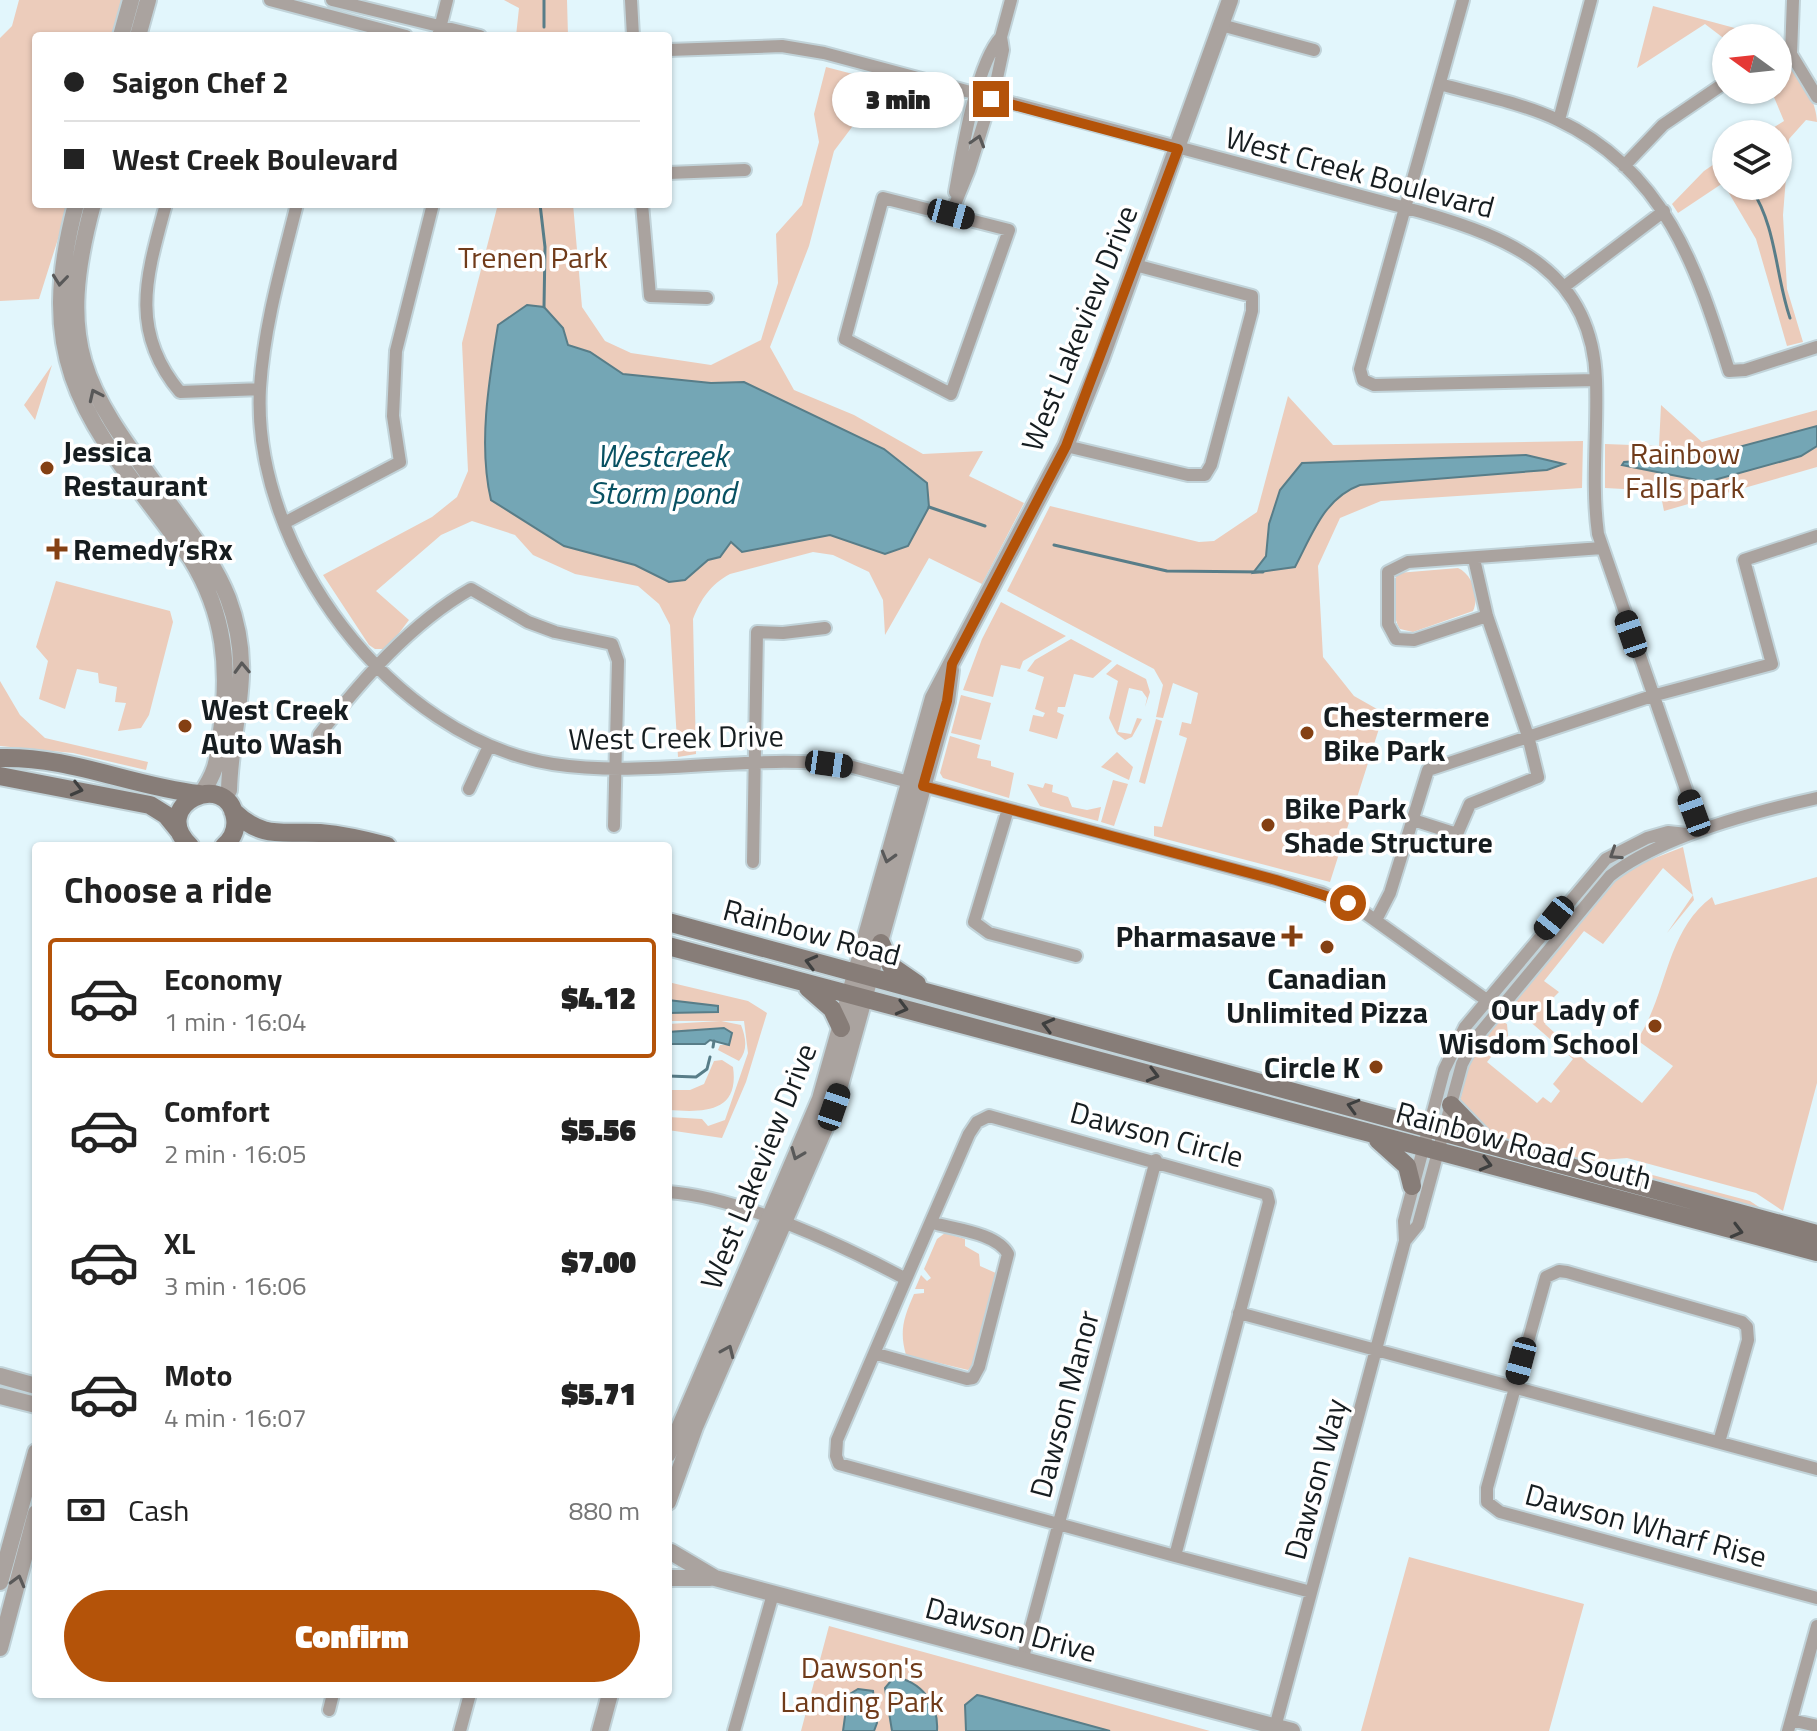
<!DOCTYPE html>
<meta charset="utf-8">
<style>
:root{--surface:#fff;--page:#f6f6f6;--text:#222;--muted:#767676;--line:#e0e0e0;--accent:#b45309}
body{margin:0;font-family:"Titillium Web",sans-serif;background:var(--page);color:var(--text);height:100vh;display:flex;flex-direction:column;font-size:30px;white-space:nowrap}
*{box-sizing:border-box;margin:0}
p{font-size:26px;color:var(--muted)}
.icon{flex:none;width:44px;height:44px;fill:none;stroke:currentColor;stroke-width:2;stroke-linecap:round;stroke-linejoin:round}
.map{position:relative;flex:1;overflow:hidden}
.details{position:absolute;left:32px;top:842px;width:640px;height:856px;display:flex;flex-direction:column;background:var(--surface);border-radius:8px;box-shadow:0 2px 6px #0004}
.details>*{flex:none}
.banner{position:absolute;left:32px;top:32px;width:640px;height:176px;border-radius:8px;box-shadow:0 2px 6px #0004;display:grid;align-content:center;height:176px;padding:0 32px;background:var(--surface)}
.needle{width:52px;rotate:285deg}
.buttons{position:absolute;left:1712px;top:24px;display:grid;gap:16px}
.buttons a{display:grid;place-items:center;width:80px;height:80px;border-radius:50%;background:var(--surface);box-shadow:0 2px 6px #0004;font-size:40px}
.end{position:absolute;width:36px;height:36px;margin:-18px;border:10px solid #b45309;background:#fff;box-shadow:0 0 0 4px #fff}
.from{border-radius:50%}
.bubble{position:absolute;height:56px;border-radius:28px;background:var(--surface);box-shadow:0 2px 6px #0004;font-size:26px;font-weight:800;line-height:56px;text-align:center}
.car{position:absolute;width:24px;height:48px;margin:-24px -12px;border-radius:10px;box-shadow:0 0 6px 2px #0007;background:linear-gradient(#222 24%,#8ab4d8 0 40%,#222 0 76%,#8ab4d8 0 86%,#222 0)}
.banner b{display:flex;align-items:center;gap:28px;height:76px;font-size:30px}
.banner b+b{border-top:2px solid var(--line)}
.banner i{width:20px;height:20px;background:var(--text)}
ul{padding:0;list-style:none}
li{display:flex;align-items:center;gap:24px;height:120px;margin:0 16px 12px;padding:0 16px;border:4px solid transparent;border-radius:8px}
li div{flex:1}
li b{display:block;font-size:30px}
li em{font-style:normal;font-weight:800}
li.current{border-color:var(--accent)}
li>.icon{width:72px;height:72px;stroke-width:1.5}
h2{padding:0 32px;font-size:36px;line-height:96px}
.pay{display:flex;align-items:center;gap:20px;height:88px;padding:0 32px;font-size:30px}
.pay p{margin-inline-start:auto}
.primary-button{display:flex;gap:16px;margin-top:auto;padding:16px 32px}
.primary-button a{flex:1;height:92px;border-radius:48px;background:var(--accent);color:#fff;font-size:32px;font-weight:800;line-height:92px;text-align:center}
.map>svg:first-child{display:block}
</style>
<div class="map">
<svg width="1817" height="1731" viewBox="0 0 1817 1731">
<rect width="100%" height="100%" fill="#e2f6fc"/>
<path fill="#ecccbb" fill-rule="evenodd" d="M 19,0 L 124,0 L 114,36 L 36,36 L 36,204 L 69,204 L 39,299 L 0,301 L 0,38 L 12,26 Z
M 504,0 L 567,0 L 568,36 L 516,36 L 519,8 Z
M 1653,6 L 1772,38 L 1726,40 L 1705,24 L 1637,68 Z
M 1785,66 C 1803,74 1817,105 1817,122 L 1806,120 L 1789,139 L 1783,215 L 1787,289 L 1803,342 L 1787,346 L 1756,239 L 1723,183 L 1678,213 L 1672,204 L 1704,171 L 1726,156 L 1726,186 L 1778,186 L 1778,134 L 1763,134 L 1784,121 L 1771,90 L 1778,90 L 1778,67 Z
M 826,67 L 868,78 L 855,123 L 834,151 L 809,246 L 770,347 L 794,390 L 854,415 L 923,454 L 983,451 L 969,476 L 1024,503 L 982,584 L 929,558 L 885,635 L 883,600 L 869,572 L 833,555 L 813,552 L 730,574 C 710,585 701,599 693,619 L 696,754 L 678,757 L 670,625 L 659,604 L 638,586 L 575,574 L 533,555 L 515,535 L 472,521 L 441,535 L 376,591 L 409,620 L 387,649 L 375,649 L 369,645 L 323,575 L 432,517 L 457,497 L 468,471 L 462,343 L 498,204 L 573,204 L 582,307 L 605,341 L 631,353 L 711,365 L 761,340 L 778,283 L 776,234 L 802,205 L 819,142 L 814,114 ZM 498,325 L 563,328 L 568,345 L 590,352 L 623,374 L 711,383 L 744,382 L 884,449 L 910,468 L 908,546 L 885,554 L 830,535 L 731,542 L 720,557 L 708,560 L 685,580 L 669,582 L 635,565 L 564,546 L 491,500 C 478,445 489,380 498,325 Z
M 52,365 L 35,420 L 24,405 Z
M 1288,396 L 1333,445 L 1583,441 L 1582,488 L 1381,501 L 1340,518 L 1318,566 L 1323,657 L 1354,696 L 1384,713 L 1330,882 L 1154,836 L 1154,826 L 1162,827 L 1187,738 L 1179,735 L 1182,722 L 1191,724 L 1198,693 L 1173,683 L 1163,718 L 1156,717 L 1163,685 L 1154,669 L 1007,591 L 1050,506 L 1199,542 L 1214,541 L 1257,512 Z
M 1661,405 L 1702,442 L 1817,410 L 1817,467 L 1664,511 L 1660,491 L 1605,488 L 1605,444 L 1659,446 Z
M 1458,568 C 1472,574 1480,596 1473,611 L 1413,632 L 1400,629 C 1392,617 1390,585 1398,573 Z
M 56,581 L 170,611 L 173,622 L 149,715 L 141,728 L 118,731 L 126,703 L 115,702 L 117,687 L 99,683 L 98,673 L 77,669 L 65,709 L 39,699 L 48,661 L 36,647 Z
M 1001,602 L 1066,636 L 1023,661 L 1020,669 L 1001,665 L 993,697 L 963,690 L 982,639 Z
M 1071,639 L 1112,661 L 1093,678 L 1074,674 L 1065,707 L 1058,707 L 1057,712 L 1064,715 L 1057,739 L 1029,731 L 1033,715 L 1043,717 L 1045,713 L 1035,709 L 1044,677 L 1027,671 L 1035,660 Z
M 1117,664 L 1146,679 L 1150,692 L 1145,707 L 1147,698 L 1142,691 L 1129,688 L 1118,732 L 1131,734 L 1137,718 L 1142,719 L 1132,737 L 1125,740 L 1117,734 L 1109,718 L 1118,681 L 1106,674 Z
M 0,681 L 20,715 L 45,738 L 148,762 L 146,770 L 73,753 L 0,746 Z
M 961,695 L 991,703 L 981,740 L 951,733 Z
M 1156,719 L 1162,721 L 1145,784 L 1139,782 Z
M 950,736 L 980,745 L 977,758 L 991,761 L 991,766 L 1014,773 L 1009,798 L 943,778 L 940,773 Z
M 1117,752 L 1133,767 L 1129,780 L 1101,767 Z
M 1113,780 L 1128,784 L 1114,826 L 1101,822 Z
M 1045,783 L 1053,785 L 1052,792 L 1068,797 L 1072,807 L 1087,810 L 1101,807 L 1098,821 L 1040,806 L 1027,784 L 1043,788 Z
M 1683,847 L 1694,900 L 1667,933 L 1693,895 L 1663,868 L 1603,944 L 1584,931 L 1544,981 L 1559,992 L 1548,1003 L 1554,1010 L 1545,1024 L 1588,1063 L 1642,1103 L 1673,1066 L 1637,1040 C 1668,994 1665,932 1712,897 L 1715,905 L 1817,877 L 1817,1083 L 1783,1211 L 1756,1193 L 1627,1158 L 1577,1162 L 1527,1147 L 1480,1128 L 1460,1102 L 1467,1066 L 1498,1019 L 1507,1024 L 1508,1036 L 1487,1062 L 1537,1103 L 1543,1097 L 1551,1103 L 1560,1091 L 1553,1084 L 1573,1059 L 1527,1019 L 1521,1024 L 1511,1004 L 1609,883 L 1627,869 Z
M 668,982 L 748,1001 L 767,1013 L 746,1082 L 722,1138 L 668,1130 L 668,1117 L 702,1119 L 708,1126 L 725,1120 L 748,1053 L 744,1021 L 668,1021 Z
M 721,1021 L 741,1025 C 746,1038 748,1050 739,1061 L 718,1050 L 720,1045 L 729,1045 L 697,1029 L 668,1032 L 668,1024 Z
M 722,1060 L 733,1067 C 740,1115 700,1112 668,1110 L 668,1090 L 690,1090 L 704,1084 L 714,1061 Z
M 1609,1169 L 1630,1169 L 1750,1201 L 1765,1211 Z
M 945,1233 L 965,1239 L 965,1246 L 979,1254 L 980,1266 L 998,1274 L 973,1365 L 968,1370 L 906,1355 C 899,1331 904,1317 914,1294 L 924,1293 L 924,1289 L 915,1289 L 921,1275 L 927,1281 L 931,1278 L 924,1269 L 937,1239 Z
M 1409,1557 L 1584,1604 L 1549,1731 L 1361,1731 Z
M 829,1626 L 1210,1731 L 801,1731 Z"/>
<path fill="#74a6b5" stroke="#587d88" stroke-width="2" d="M 527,305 L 544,307 L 563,328 L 568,345 L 590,352 L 623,374 L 711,383 L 744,382 L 884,449 L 927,483 L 929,507 L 908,546 L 885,554 L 830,535 L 742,552 L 731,542 L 720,557 L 708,560 L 685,580 L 669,582 L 635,565 L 564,546 L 491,500 C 478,445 489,380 498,325 Z
M 1817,426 L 1817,446 L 1801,456 L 1707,482 L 1622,465 L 1624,462 L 1705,456 Z
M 1526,455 L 1564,464 L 1547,470 L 1360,485 C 1324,498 1312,535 1295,567 L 1253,573 L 1266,556 L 1269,524 L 1280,490 L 1302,463 Z
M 668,1000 L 718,1006 L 718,1012 L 668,1013 Z
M 724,1028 L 732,1033 L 729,1045 L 710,1040 L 705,1044 L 668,1044 L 668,1032 Z
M 894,1677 C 921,1681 939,1704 937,1731 L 892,1731 L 885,1688 Z
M 858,1689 L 873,1691 L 877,1723 L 874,1731 L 843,1731 L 848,1695 Z
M 977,1695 L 982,1696 L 1110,1731 L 966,1731 L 965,1705 Z"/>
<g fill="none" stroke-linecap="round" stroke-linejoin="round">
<path stroke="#587d88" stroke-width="3" d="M 544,27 L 544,0
M 1751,188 C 1777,228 1775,274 1790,318
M 540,204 L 545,247 L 544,307
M 929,507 L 985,526
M 1054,545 L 1167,571 L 1263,572
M 713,1047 L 714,1041
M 668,1076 L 696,1077 L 707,1069 L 710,1057"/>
<g stroke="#c1d3d9" stroke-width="16">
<path id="minor" d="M 270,0 L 406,36
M 332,0 L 480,36
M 631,0 L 633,36
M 1463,0 L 1360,369 L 1363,380 L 1374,385 L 1596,380
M 1793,0 L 1791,54 L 1817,97
M 1221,25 L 1314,50
M 438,36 L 447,0
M 668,50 L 782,46 L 824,53 L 1421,212 C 1511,238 1592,271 1596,380 C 1598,432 1591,482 1598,534 L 1700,830
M 1440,84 C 1479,95 1522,103 1558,120 C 1664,170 1697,267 1729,371 L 1745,370 L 1817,347
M 1559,120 L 1591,0
M 1624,166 L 1663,125 L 1726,82
M 668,173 L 745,170
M 955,192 C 962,153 976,64 1001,37
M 883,198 L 1009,230 L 951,394 L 845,339 Z
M 166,204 C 147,274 128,330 180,392 L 260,389
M 297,204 C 282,264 264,325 260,388 C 251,549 392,739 553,764 C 651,779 751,752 849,766 L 1276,880 L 1322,893 L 1365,913 L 1499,1009
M 642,204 L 650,296 L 707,298
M 951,214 L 969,170 L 996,83 L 1003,50 L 1001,37 L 1011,0
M 1565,286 L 1664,211
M 1066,446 L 1188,475 L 1205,475 L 1211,465 L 1252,311 L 1252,296 L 1135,265
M 286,522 L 400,462 L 393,416 L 396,351 L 433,204
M 1487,616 L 1414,640 L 1396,639 L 1388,624 L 1388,572 L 1408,562 L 1602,548
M 319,735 C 361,681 411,623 471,589 L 528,622 L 555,632 L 612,644 L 618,661 L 614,826
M 469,789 L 489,746
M 1008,809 L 974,922 L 989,933 L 1076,956
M 1413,820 L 1457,834 L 1470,804 L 1538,777 L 1528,736 L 1487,616 L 1474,559
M 753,862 L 757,632 L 783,633 L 825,628
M 1376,920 L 1390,893 L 1428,770 L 1652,696 L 1772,664 L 1744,560 L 1817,536
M 668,1192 C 740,1197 842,1245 906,1279 L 837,1440 L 836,1456 L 839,1464 L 1175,1556 L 1269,1202 L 1267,1194 L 989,1116 L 977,1122 L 969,1134 L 906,1279
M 1405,1241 L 1418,1225 L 1462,1064 L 1475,1039 L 1610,876 C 1661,836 1753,812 1817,798
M 1239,1313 L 1817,1469
M 877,1354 L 967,1379 L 973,1378 L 979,1367 L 1008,1254 C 997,1233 954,1229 933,1223
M 1719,1442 L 1748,1340 L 1747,1327 L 1742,1322 L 1567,1272 L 1559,1271 L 1546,1277 L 1487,1488 L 1487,1502 L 1500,1512 L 1817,1598
M 1175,1556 L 1311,1592
M 1022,1661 L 1156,1160
M 329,1710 L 333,1694
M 1791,1720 L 1817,1726
M 460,1731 L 470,1694
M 734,1731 L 773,1594
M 1274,1731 L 1405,1241 L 1404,1221 L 1444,1070 L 1465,1027 L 1606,859 L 1647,838 L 1668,832 L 1687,834
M 1788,1731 L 1817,1626"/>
</g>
<g stroke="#c1d3d9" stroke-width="20">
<path id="tertiary" d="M 121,36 L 131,0
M 138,36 L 148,0
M 76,204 C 30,377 96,428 191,559 C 225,614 230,669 221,731 C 217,760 218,769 201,794
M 93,204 C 52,355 89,392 174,510 C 194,538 215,565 228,598 C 256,673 231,718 229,790 L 224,799
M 0,1376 L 36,1386
M 0,1396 L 36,1405
M 668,1454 L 820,1099 L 933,698 L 1066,446 L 1101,359 L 1230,0
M 668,1502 L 695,1427 L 834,1107 L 947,701 L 951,670
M 671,1552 L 715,1578 L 730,1582 L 1292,1731
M 668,1578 L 710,1578
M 0,1582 L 36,1452
M 0,1648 L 36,1513
M 600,1731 L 610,1694"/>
</g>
<g stroke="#c1d3d9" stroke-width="22">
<path id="secondary" d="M 0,758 C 70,756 130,786 199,794
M 0,776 L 150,805 L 166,815 L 179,831
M 233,811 C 263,840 282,831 320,833 C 342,835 365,840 387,846
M 190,846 C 147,805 228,768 235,818 C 237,830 232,839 224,846
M 668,922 L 1817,1234
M 881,943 L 891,966 L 917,984
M 668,946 L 1817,1252
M 808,988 L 832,1009 L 841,1028
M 1451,1105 L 1485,1140
M 1378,1140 L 1407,1166 L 1412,1186"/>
</g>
<use href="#minor" stroke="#aaa39f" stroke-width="12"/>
<use href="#tertiary" stroke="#aaa39f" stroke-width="16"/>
<use href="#secondary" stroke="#877d78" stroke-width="18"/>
</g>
<defs><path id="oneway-chevron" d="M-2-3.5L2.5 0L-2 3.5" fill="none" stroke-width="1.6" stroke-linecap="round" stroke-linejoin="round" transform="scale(2)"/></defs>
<g stroke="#595959">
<use href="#oneway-chevron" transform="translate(978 141) rotate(-73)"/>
<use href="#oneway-chevron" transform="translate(60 280) rotate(96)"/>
<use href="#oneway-chevron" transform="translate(95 395) rotate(-115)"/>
<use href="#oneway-chevron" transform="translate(242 668) rotate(-92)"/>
<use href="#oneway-chevron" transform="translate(1615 854) rotate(147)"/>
<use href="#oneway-chevron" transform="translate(888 857) rotate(106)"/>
<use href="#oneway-chevron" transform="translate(797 1154) rotate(112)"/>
<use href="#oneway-chevron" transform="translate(728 1351) rotate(-66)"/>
<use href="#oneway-chevron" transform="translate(18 1581) rotate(-75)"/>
</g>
<g stroke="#3e3f3f">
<use href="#oneway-chevron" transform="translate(77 789) rotate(14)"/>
<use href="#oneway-chevron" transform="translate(811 962) rotate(-165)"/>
<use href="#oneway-chevron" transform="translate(902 1008) rotate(15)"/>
<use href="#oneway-chevron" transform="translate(1048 1025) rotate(-165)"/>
<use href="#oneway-chevron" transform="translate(1153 1075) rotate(15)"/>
<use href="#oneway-chevron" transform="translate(1353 1106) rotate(-164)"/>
<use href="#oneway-chevron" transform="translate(1486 1164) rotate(15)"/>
<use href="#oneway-chevron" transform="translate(1737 1231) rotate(15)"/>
</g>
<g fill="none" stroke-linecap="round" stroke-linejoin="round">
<path stroke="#b45309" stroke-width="10" d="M 991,99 L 1178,149 L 1066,446 L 952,664 L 947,701 L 923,786 L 1276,880 L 1348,903"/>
</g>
<g fill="#844013" stroke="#fff" stroke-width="3">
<circle cx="47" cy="468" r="8"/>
<path d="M53 537h8v8h8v8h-8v8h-8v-8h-8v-8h8z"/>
<circle cx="185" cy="726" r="8"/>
<circle cx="1307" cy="733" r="8"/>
<circle cx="1268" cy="825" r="8"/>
<path d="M1288 924h8v8h8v8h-8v8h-8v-8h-8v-8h8z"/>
<circle cx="1327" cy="947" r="8"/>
<circle cx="1655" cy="1026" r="8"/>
<circle cx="1376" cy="1067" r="8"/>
</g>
<g text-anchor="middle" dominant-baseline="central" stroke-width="7" stroke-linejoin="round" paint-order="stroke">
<g font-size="30" fill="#161d20" stroke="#fff">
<text transform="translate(1360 172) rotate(15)">West Creek Boulevard</text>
<text transform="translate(1079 328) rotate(-68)">West Lakeview Drive</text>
<text transform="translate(676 737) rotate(-1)">West Creek Drive</text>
<text transform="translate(812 932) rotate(15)">Rainbow Road</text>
<text transform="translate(1157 1134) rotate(15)">Dawson Circle</text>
<text transform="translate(1524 1145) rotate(15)">Rainbow Road South</text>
<text transform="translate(758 1166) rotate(-68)">West Lakeview Drive</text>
<text transform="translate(1064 1404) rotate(-75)">Dawson Manor</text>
<text transform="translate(1315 1479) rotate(-75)">Dawson Way</text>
<text transform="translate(1646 1525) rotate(15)">Dawson Wharf Rise</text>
<text transform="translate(1011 1629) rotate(15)">Dawson Drive</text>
</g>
<g font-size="30" fill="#703b1a" stroke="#fff">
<text x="533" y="257">Trenen Park</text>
<text x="1685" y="453">Rainbow<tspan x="1685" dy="34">Falls park</tspan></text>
<text x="862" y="1667">Dawson's<tspan x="862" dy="34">Landing Park</tspan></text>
</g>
<g font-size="30" font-weight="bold" fill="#161d20" stroke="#fff" text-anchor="start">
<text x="63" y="451">Jessica<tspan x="63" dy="34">Restaurant</tspan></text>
<text x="73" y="549">Remedy’sRx</text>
<text x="201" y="709">West Creek<tspan x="201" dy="34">Auto Wash</tspan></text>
<text x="1323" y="716">Chestermere<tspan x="1323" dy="34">Bike Park</tspan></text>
<text x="1284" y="808">Bike Park<tspan x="1284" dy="34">Shade Structure</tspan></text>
<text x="1276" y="936" text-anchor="end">Pharmasave</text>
<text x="1327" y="978" text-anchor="middle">Canadian<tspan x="1327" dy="34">Unlimited Pizza</tspan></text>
<text x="1639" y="1009" text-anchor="end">Our Lady of<tspan x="1639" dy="34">Wisdom School</tspan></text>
<text x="1360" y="1067" text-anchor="end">Circle K</text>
</g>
<g font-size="32" font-style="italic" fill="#085162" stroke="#fff">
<text x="662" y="455">Westcreek<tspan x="662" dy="37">Storm pond</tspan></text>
</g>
</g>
</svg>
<div class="buttons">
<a><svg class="needle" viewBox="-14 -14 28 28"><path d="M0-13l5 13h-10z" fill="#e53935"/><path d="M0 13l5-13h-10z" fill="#767676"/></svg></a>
<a><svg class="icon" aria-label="layers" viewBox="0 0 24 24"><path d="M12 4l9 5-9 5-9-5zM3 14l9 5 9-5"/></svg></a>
</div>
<i class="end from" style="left:1348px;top:903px"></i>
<i class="end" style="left:991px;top:99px"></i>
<div class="bubble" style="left:832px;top:72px;width:132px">3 min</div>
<i class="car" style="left:951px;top:214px;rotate:105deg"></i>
<i class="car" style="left:1631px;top:634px;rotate:341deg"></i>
<i class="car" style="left:829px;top:764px;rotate:98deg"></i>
<i class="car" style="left:1694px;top:813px;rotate:340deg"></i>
<i class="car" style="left:1554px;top:918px;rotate:219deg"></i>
<i class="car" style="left:834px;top:1107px;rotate:19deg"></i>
<i class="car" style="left:1521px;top:1361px;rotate:195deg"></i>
<div class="banner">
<b><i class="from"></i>Saigon Chef 2</b>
<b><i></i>West Creek Boulevard</b>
</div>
<section class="details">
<h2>Choose a ride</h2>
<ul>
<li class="current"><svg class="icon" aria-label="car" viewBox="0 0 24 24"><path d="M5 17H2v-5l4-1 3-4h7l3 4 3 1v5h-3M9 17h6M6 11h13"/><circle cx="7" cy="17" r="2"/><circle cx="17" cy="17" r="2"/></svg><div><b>Economy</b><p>1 min · 16:04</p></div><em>$4.12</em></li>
<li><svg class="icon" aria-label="car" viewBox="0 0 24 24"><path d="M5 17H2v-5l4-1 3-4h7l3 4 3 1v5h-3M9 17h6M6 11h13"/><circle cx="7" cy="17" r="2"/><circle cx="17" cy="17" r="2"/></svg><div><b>Comfort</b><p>2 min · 16:05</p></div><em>$5.56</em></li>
<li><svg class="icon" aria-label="car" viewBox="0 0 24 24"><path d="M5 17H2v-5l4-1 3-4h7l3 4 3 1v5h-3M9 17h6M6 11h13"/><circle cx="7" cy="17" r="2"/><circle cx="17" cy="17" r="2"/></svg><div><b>XL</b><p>3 min · 16:06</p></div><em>$7.00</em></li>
<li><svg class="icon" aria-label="car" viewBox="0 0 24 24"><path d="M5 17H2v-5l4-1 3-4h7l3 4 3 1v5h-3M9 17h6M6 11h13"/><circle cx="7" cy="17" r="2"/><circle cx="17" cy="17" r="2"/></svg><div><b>Moto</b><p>4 min · 16:07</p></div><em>$5.71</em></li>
</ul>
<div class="pay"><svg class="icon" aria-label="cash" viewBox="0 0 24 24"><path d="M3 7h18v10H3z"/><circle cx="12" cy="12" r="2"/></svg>Cash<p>880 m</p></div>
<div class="primary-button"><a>Confirm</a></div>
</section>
</div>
